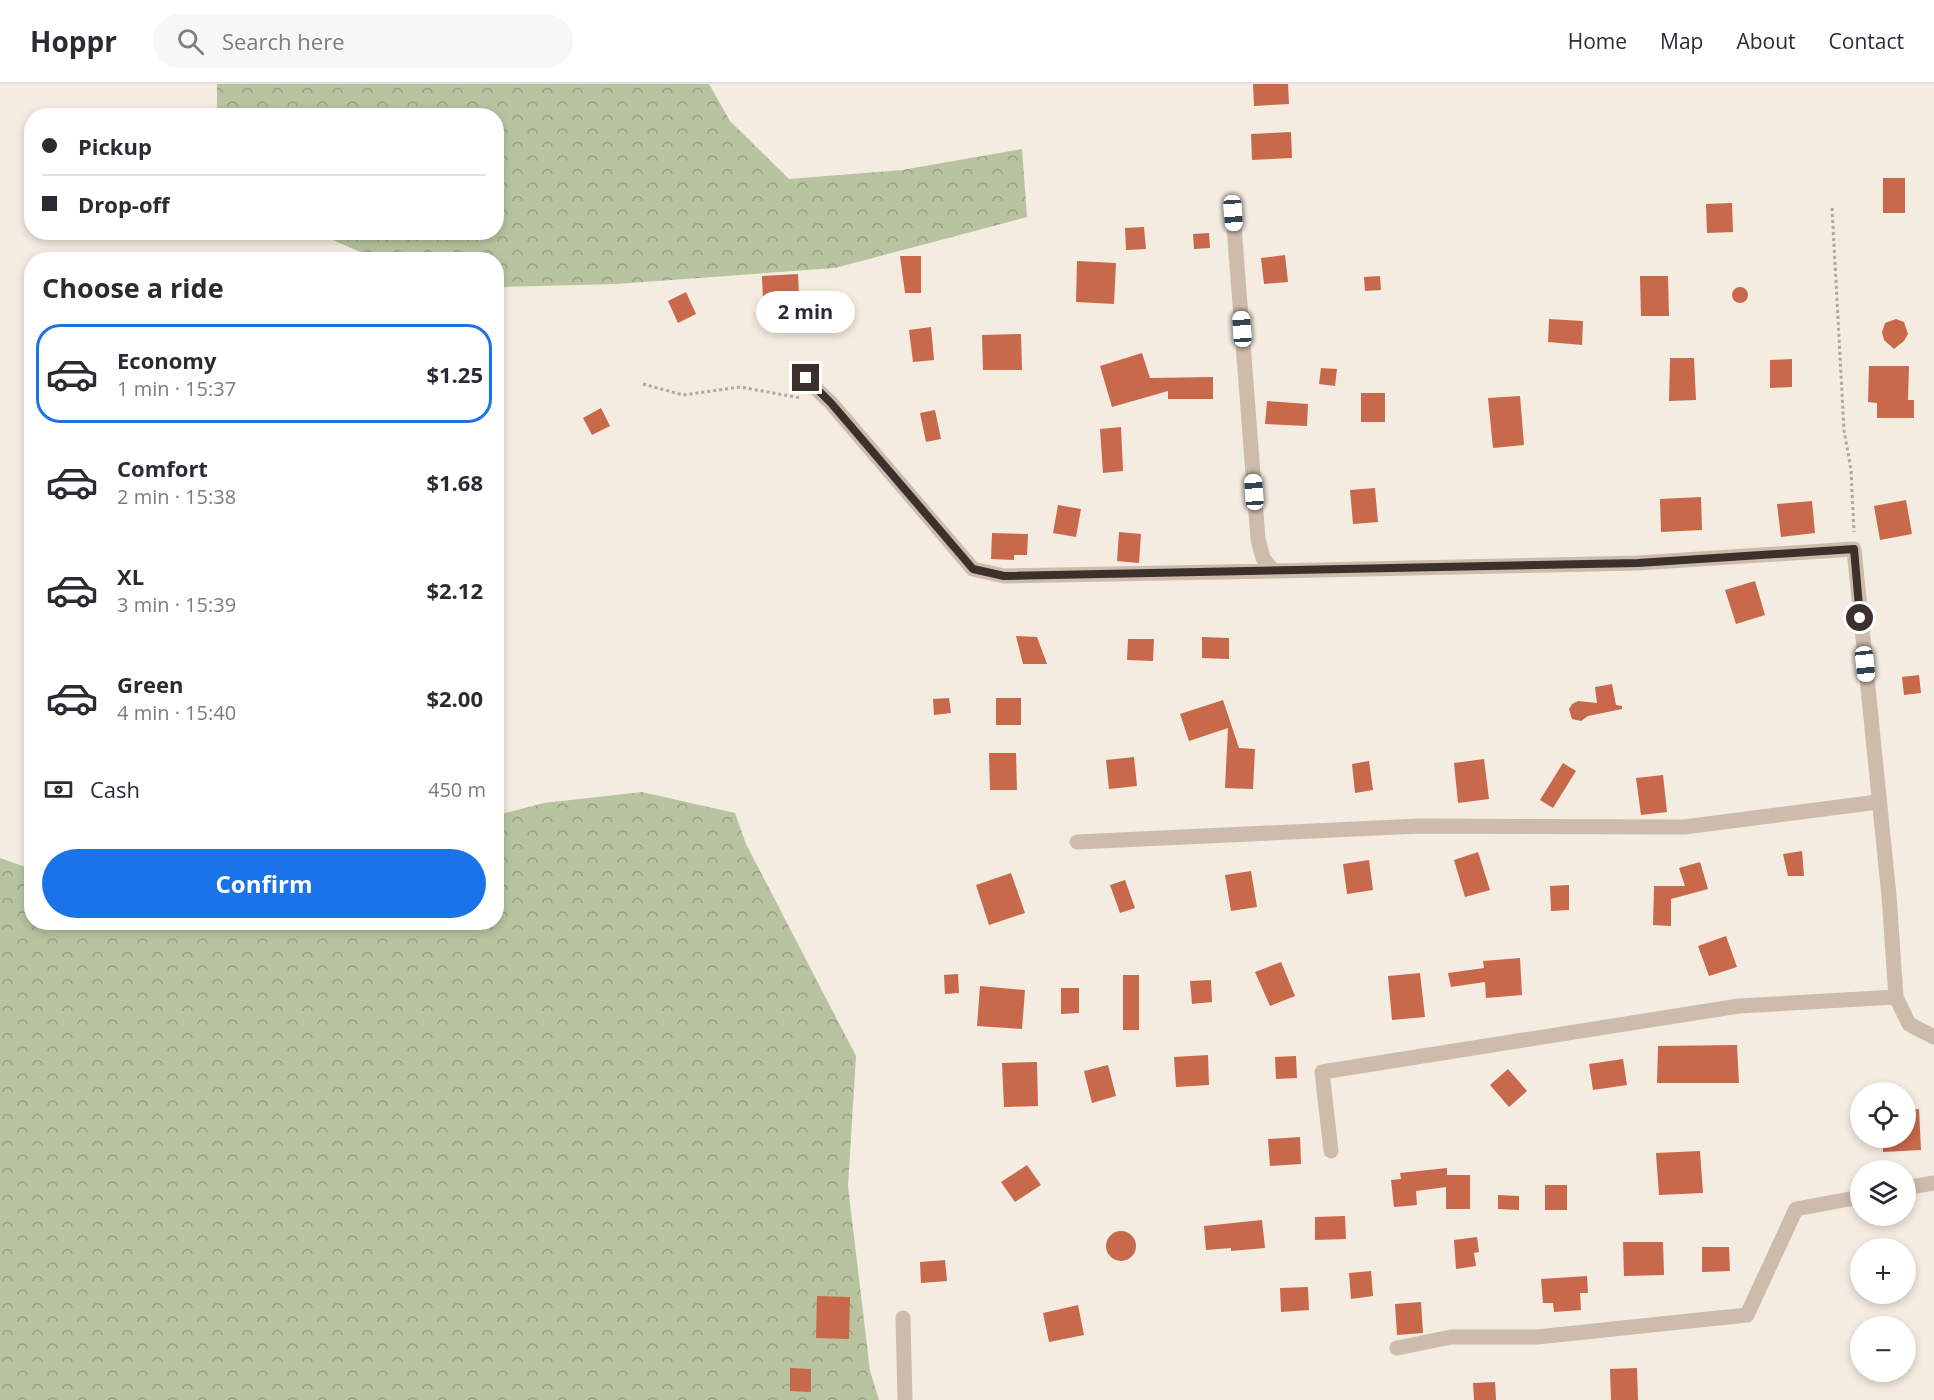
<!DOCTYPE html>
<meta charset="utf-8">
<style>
:root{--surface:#fff;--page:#f7f7f7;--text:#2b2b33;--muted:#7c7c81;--line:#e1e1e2;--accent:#1a73e8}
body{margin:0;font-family:"Open Sans",sans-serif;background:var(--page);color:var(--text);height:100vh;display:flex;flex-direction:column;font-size:22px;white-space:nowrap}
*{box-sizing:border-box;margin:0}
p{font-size:20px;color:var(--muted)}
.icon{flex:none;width:33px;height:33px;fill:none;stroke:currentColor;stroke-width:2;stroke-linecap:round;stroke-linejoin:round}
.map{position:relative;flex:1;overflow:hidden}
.drawer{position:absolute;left:24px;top:168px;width:480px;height:678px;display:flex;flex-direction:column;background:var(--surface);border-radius:24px;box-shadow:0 3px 9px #0003}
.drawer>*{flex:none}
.hud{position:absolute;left:24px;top:24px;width:480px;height:132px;border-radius:24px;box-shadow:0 3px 9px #0003;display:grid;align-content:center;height:132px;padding:0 18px;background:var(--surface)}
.controls{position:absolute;left:1850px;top:998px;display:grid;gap:12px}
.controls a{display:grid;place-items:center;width:66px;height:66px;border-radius:50%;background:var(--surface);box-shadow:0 3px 9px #0003;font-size:30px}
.end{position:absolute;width:27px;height:27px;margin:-14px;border:8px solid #3b302b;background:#fff;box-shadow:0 0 0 3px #fff}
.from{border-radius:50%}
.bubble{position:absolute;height:42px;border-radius:21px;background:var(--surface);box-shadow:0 3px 9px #0003;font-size:20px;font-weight:700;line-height:42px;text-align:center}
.car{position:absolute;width:18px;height:36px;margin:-18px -9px;border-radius:8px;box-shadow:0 0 4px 2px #0007;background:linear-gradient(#fff 24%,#345 0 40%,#fff 0 76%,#345 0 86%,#fff 0)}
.hud b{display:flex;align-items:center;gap:21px;height:57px;font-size:22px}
.hud b+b{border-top:2px solid var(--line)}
.hud i{width:15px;height:15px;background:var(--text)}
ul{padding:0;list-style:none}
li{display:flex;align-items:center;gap:18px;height:99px;margin:0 12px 9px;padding:0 6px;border:3px solid transparent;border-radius:24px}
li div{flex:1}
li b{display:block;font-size:22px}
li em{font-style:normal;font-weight:700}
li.active{border-color:var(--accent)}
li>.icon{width:54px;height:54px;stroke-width:1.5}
h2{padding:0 18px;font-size:27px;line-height:72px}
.pay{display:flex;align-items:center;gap:15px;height:66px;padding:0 18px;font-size:22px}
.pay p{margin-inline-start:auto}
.button{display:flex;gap:12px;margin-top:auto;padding:12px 18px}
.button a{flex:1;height:69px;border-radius:36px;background:var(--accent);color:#fff;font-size:24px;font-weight:700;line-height:69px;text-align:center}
header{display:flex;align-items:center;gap:36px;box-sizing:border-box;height:84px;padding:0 30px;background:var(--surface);border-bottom:2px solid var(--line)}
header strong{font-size:28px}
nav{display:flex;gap:33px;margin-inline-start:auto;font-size:21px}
.search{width:420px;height:54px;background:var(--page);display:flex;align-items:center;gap:15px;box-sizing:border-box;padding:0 21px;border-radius:33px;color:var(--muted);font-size:22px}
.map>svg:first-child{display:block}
</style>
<header>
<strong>Hoppr</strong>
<div class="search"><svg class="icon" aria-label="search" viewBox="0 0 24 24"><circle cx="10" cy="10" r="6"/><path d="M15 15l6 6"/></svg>Search here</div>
<nav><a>Home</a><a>Map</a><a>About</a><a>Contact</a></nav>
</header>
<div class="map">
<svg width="1934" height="1316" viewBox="0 0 1934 1316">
<defs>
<pattern id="forest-crowns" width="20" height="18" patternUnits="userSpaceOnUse" patternTransform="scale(1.5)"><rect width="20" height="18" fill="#b8c4a0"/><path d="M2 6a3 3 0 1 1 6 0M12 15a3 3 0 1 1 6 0" fill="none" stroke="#97a083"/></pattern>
</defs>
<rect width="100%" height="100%" fill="#f4ebe1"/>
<path fill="url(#forest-crowns)" d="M 217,0 L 709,0 L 730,37 L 789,95 L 902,86 L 1022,65 L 1027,133 L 835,184 L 616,200 L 497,203 L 496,176 L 376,175 L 317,149 L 496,148 L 496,32 L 217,31 Z
M 642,708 L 735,729 L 746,760 L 856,972 L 848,1102 L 870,1287 L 879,1316 L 0,1316 L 0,774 L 31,785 L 32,838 L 496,838 L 497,731 L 544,719 Z"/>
<path fill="#c8694b" d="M 1253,0 L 1288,0 L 1289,20 L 1254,22 Z
M 1291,48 L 1292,74 L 1252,76 L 1251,50 Z
M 1883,94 L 1905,94 L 1905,129 L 1883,129 Z
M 1732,119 L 1733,148 L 1707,149 L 1706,120 Z
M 1144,143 L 1146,165 L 1126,166 L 1125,144 Z
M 1209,149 L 1210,164 L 1194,165 L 1193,150 Z
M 1285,171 L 1288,198 L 1264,200 L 1261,174 Z
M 900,172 L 921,172 L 921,209 L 905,209 Z
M 1077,177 L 1116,179 L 1114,220 L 1076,218 Z
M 798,190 L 799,212 L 763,215 L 762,192 Z
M 1380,192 L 1381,206 L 1365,207 L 1364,193 Z
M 1640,192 L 1668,192 L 1669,232 L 1641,232 Z
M1732 211a8 8 0 1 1 16 0a8 8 0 1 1-16 0Z
M 686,208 L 696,230 L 678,239 L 668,217 Z
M 1549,235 L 1583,237 L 1582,261 L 1548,258 Z
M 1896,235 L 1904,238 L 1908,250 L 1904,257 L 1894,265 L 1884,256 L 1882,248 L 1885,239 Z
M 931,243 L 934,276 L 913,278 L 909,246 Z
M 1021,250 L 1022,286 L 983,286 L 982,251 Z
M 1142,269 L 1150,294 L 1213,293 L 1213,315 L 1168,315 L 1168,307 L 1112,323 L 1100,282 Z
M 1670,274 L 1694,274 L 1696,316 L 1669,317 Z
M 1792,275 L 1792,303 L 1770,304 L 1770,276 Z
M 1869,282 L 1909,282 L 1908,316 L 1914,316 L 1914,334 L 1877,334 L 1877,319 L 1868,318 Z
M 1321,284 L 1337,285 L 1335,302 L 1319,300 Z
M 1361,309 L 1385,309 L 1385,338 L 1361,338 Z
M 1520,312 L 1524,361 L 1493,364 L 1488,314 Z
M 1267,317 L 1308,320 L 1307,342 L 1265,340 Z
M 601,324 L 610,342 L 592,351 L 583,334 Z
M 935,326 L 941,355 L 926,358 L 920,329 Z
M 1121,343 L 1123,387 L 1103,389 L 1100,345 Z
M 1375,404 L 1378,438 L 1353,440 L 1350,406 Z
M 1701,413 L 1702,446 L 1661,448 L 1660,415 Z
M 1906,416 L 1912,450 L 1880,456 L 1874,422 Z
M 1812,417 L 1815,449 L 1781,453 L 1777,420 Z
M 1058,421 L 1081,425 L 1076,453 L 1053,449 Z
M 1119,448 L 1141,450 L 1139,479 L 1117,477 Z
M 992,449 L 1028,450 L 1027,471 L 1014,471 L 1014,476 L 991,475 Z
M 1755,497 L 1765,531 L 1736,540 L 1725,506 Z
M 1016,552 L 1037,553 L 1047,580 L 1023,580 Z
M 1202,553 L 1229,554 L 1229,575 L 1202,574 Z
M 1128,555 L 1154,555 L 1153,577 L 1127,576 Z
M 1919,591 L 1921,609 L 1904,611 L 1902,593 Z
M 1612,600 L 1616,621 L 1622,622 L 1622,625 L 1588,632 L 1581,637 L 1572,635 L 1569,625 L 1572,620 L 1578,617 L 1597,619 L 1595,603 Z
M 949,614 L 951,629 L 934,631 L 933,615 Z
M 996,614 L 1021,614 L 1021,641 L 996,641 Z
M 1223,616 L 1239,664 L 1255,665 L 1253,705 L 1225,704 L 1228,644 L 1189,657 L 1180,630 Z
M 989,669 L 1016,669 L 1017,706 L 990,706 Z
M 1134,673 L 1137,702 L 1109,705 L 1106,676 Z
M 1484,675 L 1489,715 L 1458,719 L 1454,679 Z
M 1369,677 L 1373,706 L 1355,709 L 1352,680 Z
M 1563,679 L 1576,687 L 1553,724 L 1540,716 Z
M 1663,691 L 1667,728 L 1641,731 L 1636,694 Z
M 1802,767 L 1804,792 L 1788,792 L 1783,770 Z
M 1478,768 L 1490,806 L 1465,813 L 1454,776 Z
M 1369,776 L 1373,806 L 1347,810 L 1343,780 Z
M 1700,778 L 1708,805 L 1671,815 L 1671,842 L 1653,841 L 1654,802 L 1685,802 L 1679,784 Z
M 1251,787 L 1257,823 L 1231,827 L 1225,791 Z
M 1011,789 L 1025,829 L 989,841 L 976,801 Z
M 1125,796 L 1135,824 L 1120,829 L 1110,801 Z
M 1569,801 L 1569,826 L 1551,827 L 1550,802 Z
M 1726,852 L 1737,883 L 1709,892 L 1698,862 Z
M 1520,874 L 1522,911 L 1486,914 L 1485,898 L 1451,903 L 1448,889 L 1484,884 L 1483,877 Z
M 1281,878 L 1295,912 L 1270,922 L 1255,888 Z
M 1420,889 L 1425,933 L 1392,936 L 1388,892 Z
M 958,890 L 959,909 L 945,910 L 944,891 Z
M 1123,891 L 1139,891 L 1139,946 L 1123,946 Z
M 1211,896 L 1212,918 L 1192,920 L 1190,897 Z
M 980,902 L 1025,906 L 1022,945 L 977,942 Z
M 1061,904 L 1079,904 L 1079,929 L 1061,930 Z
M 1737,961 L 1739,999 L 1657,999 L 1658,962 Z
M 1208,971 L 1209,1001 L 1176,1003 L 1174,973 Z
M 1296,972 L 1297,994 L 1276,995 L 1275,973 Z
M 1623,975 L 1627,1001 L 1593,1006 L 1589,980 Z
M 1037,978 L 1038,1022 L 1004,1023 L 1002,979 Z
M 1108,981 L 1116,1012 L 1092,1019 L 1084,987 Z
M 1508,985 L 1527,1007 L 1509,1023 L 1490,1001 Z
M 1919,1025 L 1921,1066 L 1883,1068 L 1883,1053 L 1905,1053 L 1905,1026 Z
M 1300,1053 L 1301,1080 L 1270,1082 L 1268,1055 Z
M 1700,1067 L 1703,1109 L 1659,1111 L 1656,1069 Z
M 1027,1081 L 1041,1101 L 1015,1118 L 1001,1098 Z
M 1447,1084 L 1447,1091 L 1470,1091 L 1470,1125 L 1446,1125 L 1446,1103 L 1416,1107 L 1417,1121 L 1394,1123 L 1391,1096 L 1401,1095 L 1400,1089 Z
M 1545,1101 L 1567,1101 L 1567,1126 L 1545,1126 Z
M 1498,1111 L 1519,1112 L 1519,1126 L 1498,1125 Z
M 1345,1132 L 1346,1155 L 1315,1156 L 1315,1133 Z
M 1262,1136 L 1265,1164 L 1231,1167 L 1231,1164 L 1206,1166 L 1204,1142 Z
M1106 1162a15 15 0 1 1 30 0a15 15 0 1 1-30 0Z
M 1477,1153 L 1479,1168 L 1474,1169 L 1476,1182 L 1456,1185 L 1454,1156 Z
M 1623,1158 L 1663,1158 L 1664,1191 L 1624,1192 Z
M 1702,1163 L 1729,1163 L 1730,1187 L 1702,1188 Z
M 945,1176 L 947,1197 L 921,1199 L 920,1178 Z
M 1371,1187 L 1373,1212 L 1351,1215 L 1349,1189 Z
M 1587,1192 L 1588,1209 L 1580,1209 L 1581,1226 L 1554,1228 L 1553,1219 L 1543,1219 L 1541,1195 Z
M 1308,1203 L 1309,1226 L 1281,1228 L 1280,1204 Z
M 817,1212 L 850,1213 L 849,1255 L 816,1254 Z
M 1421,1218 L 1423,1249 L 1397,1251 L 1395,1220 Z
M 1078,1221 L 1084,1251 L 1049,1258 L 1043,1229 Z
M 790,1284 L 811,1285 L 811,1308 L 790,1307 Z
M 1637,1284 L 1638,1316 L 1611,1316 L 1610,1285 Z
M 1495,1298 L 1496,1316 L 1474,1316 L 1473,1299 Z"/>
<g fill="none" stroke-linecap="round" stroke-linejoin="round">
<path stroke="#b9a596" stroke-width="3" stroke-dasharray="3 3" stroke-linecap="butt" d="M 1832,124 L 1844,346 L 1851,386 L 1854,448
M 643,300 L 683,311 L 740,303 L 801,314"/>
<path stroke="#cdbbac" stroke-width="15" d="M 1233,129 L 1258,455 L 1263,474 L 1273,487 L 1638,479 L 1854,465 L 1889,812 L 1896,913 L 1909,940 L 1934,953
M 805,294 L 831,319 L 973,485 L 1004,492 L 1273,487
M 1077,758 L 1419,742 L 1684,743 L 1878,718
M 1331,1067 L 1322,988 L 1739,922 L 1896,913
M 1905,1104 L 1934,1099
M 903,1234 L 905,1316
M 1397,1264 L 1451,1253 L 1537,1253 L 1747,1231 L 1796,1125 L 1860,1113"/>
</g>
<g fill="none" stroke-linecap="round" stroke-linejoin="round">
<path stroke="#3b302b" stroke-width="8" d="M 806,294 L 831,319 L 973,485 L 1004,492 L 1638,479 L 1854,465 L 1860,534"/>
</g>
</svg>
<div class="controls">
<a><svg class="icon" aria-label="locate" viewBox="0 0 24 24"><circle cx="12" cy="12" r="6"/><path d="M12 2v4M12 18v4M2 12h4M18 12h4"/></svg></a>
<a><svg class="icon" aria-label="layers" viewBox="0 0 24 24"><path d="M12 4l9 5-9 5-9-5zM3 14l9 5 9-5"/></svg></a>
<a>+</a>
<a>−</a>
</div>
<i class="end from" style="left:1860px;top:534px"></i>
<i class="end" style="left:806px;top:294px"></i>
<div class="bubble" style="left:756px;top:207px;width:99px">2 min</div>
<i class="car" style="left:1233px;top:129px;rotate:176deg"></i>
<i class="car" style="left:1242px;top:245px;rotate:356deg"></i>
<i class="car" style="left:1254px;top:408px;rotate:356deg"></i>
<i class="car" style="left:1865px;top:580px;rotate:174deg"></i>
<div class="hud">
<b><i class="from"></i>Pickup</b>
<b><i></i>Drop-off</b>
</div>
<section class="drawer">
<h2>Choose a ride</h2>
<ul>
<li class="active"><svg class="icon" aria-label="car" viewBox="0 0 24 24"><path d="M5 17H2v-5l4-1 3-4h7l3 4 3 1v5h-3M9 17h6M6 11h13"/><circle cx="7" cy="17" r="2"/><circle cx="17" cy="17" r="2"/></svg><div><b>Economy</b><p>1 min · 15:37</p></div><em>$1.25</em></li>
<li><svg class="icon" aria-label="car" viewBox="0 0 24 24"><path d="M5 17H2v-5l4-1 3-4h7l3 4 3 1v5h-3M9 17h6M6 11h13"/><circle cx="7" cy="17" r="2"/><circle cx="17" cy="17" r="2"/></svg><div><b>Comfort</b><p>2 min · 15:38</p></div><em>$1.68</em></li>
<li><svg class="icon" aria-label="car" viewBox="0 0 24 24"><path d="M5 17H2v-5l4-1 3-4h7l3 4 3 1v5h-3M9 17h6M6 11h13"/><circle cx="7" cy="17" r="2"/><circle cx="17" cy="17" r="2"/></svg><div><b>XL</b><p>3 min · 15:39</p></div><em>$2.12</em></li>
<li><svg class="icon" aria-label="car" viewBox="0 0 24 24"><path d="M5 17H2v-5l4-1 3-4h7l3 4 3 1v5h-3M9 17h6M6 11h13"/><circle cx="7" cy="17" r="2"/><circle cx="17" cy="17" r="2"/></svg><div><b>Green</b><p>4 min · 15:40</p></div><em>$2.00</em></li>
</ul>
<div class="pay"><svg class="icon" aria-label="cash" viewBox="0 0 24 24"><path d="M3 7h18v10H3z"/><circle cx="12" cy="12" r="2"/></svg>Cash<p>450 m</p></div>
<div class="button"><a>Confirm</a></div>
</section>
</div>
